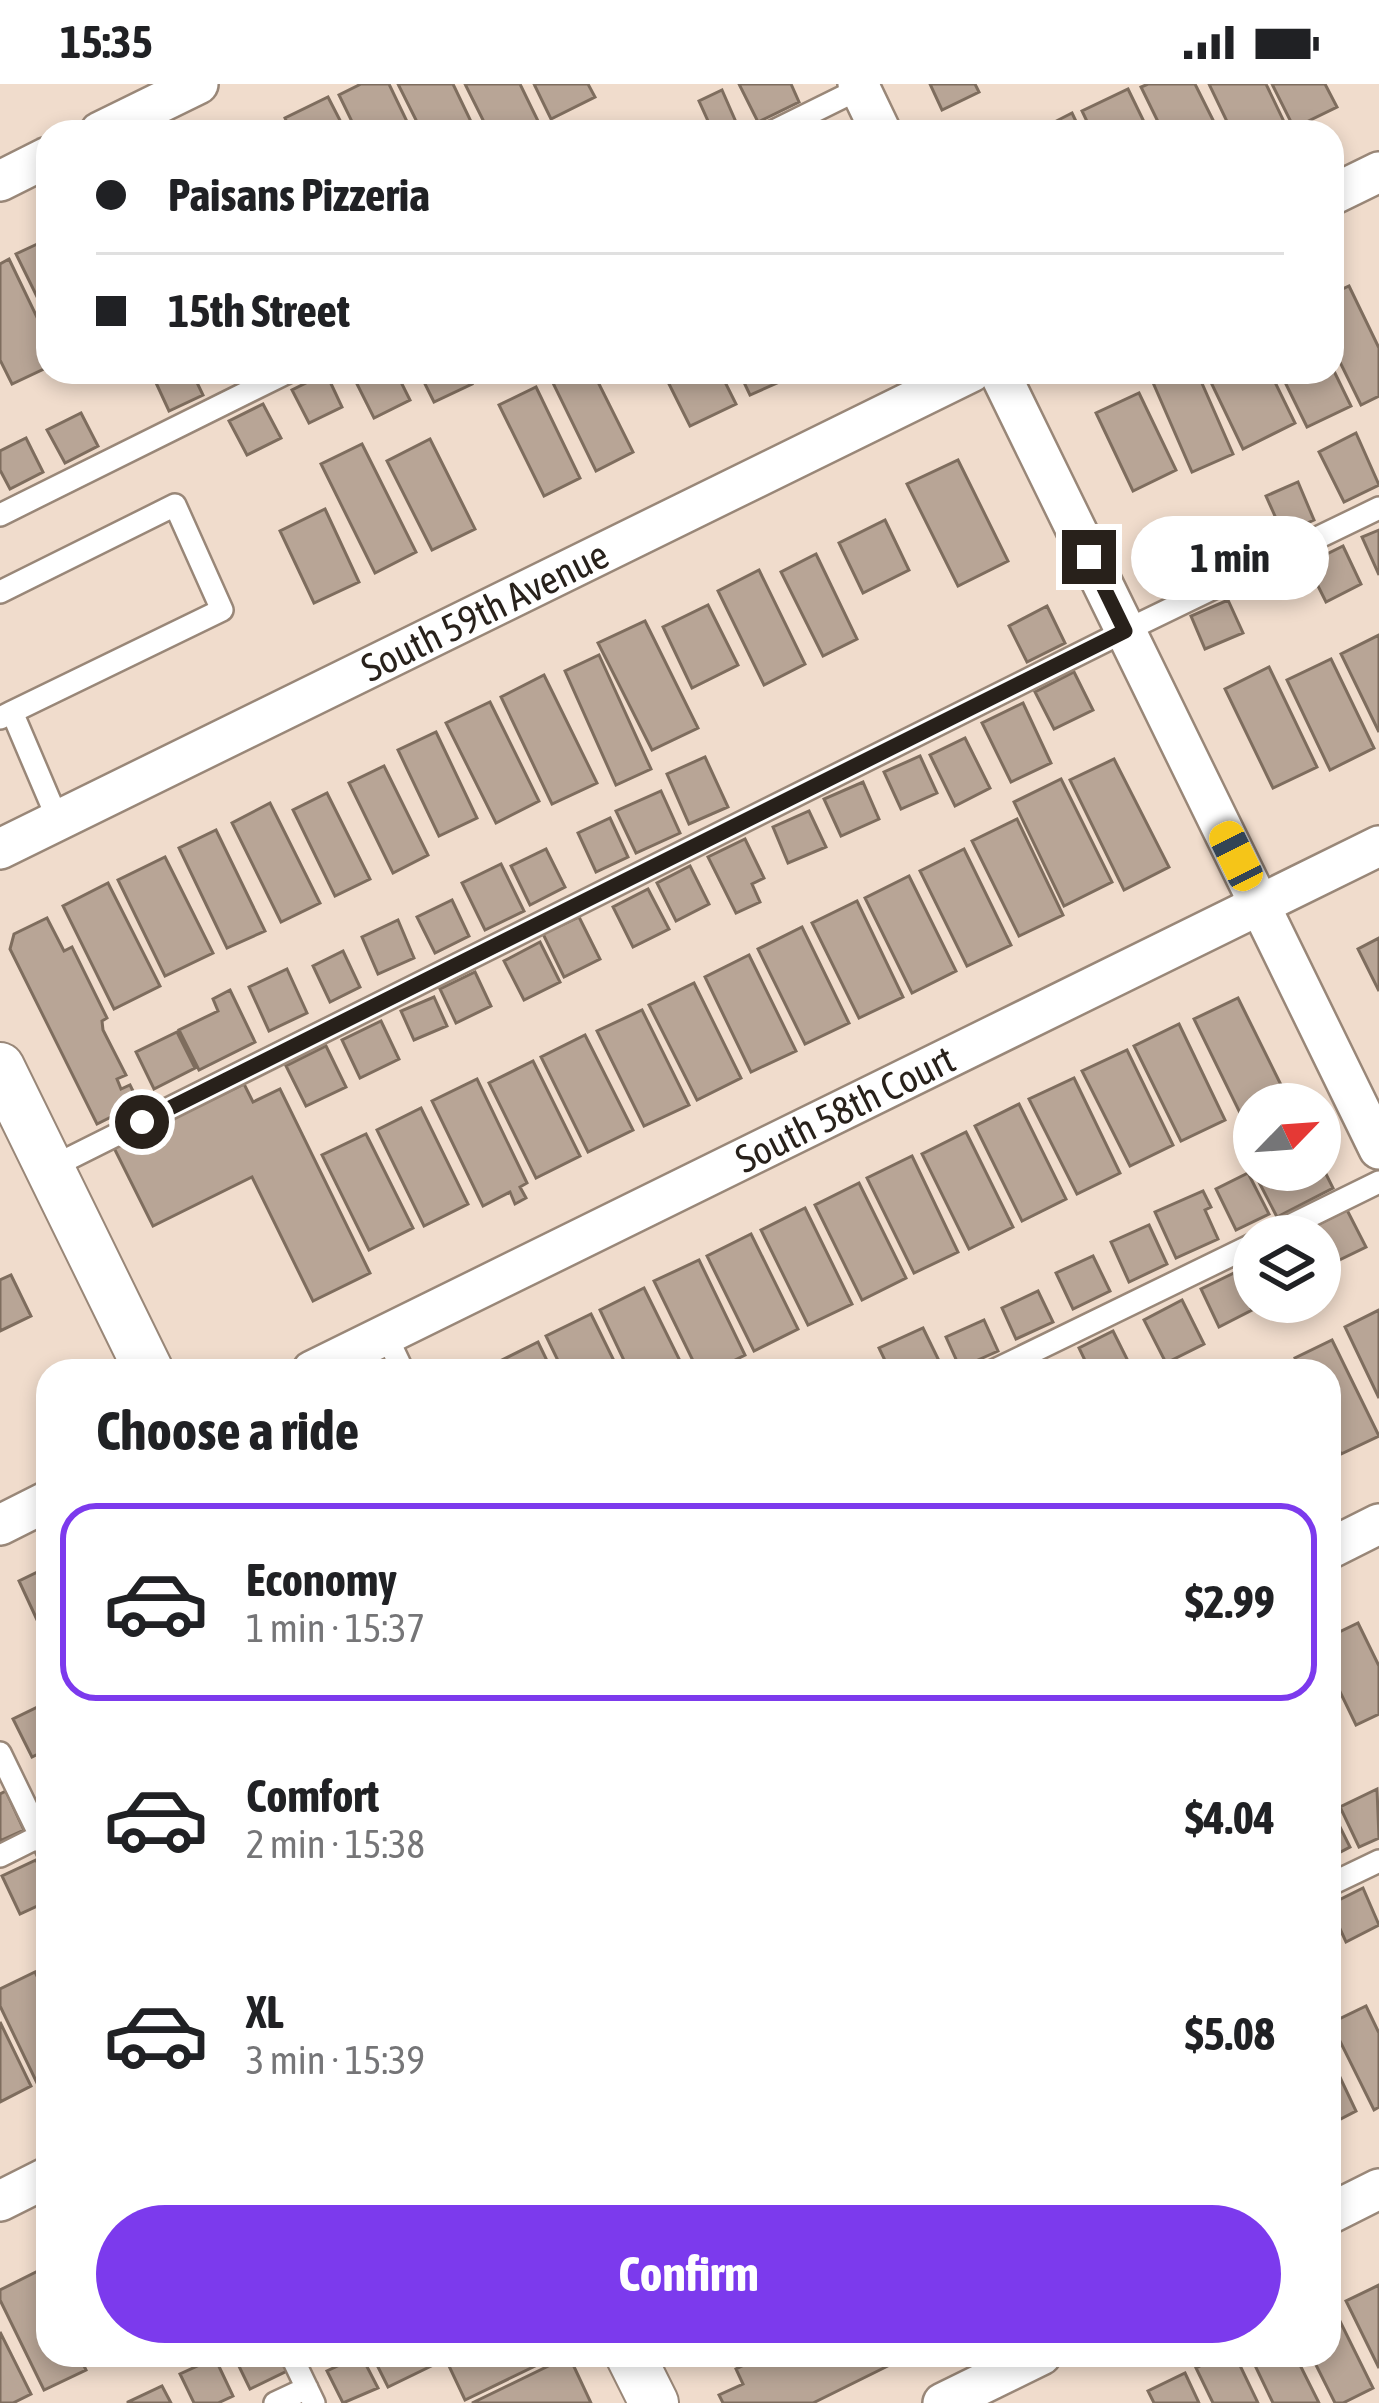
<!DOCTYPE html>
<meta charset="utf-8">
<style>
:root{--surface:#fff;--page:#f6f6f6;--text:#202124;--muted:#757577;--line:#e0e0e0;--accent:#7c3aed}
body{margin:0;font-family:"Asap Condensed",sans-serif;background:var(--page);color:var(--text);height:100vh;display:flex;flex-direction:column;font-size:45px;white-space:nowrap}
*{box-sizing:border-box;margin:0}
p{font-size:39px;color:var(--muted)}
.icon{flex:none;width:66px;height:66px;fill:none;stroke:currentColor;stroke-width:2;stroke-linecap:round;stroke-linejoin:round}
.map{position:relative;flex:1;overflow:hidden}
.side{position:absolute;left:36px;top:1275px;width:1305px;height:1008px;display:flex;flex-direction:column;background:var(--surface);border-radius:36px;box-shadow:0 6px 18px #0003}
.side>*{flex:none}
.hud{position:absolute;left:36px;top:36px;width:1308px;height:264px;border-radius:36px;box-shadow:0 6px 18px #0003;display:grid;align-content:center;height:264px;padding:0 60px;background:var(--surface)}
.needle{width:78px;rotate:65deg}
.fabs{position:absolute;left:1233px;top:999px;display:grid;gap:24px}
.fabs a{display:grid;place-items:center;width:108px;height:108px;border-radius:50%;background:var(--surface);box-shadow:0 6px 18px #0003;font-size:60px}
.end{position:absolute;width:54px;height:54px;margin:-27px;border:15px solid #28211b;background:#fff;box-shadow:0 0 0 6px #fff}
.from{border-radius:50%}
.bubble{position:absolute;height:84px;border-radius:42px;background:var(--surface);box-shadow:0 6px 18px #0003;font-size:39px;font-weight:700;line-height:84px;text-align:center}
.car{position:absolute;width:36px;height:72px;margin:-36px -18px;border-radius:15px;box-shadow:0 0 9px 3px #0007;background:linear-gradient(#f5c518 24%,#345 0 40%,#f5c518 0 76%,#345 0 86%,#f5c518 0)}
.hud b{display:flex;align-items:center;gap:42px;height:114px;font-size:45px}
.hud b+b{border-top:3px solid var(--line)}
.hud i{width:30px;height:30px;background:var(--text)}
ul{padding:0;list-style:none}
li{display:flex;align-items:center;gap:36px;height:198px;margin:0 24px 18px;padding:0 36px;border:6px solid transparent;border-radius:36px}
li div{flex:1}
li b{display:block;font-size:45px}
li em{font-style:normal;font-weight:700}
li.on{border-color:var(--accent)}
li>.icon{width:108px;height:108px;stroke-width:1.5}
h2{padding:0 60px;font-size:54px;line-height:144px}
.primary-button{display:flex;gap:24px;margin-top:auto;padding:24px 60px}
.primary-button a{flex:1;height:138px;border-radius:72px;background:var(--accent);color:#fff;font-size:48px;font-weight:700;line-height:138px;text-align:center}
.status{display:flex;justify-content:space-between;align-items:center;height:84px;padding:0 60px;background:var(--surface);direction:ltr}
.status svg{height:33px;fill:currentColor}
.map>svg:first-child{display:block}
</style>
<div class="status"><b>15:35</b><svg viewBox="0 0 49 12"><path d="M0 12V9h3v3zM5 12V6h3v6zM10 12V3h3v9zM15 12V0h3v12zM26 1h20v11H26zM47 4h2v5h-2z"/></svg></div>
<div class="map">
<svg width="1379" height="2319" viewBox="0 0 1379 2319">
<rect width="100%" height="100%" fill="#f0dccc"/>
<path fill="#b8a596" stroke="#7e6d5e" stroke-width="3" d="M 361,0 L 389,0 L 412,48 L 357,48 L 339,11 Z
M 398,0 L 453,0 L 476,48 L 422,48 Z
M 465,0 L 520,0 L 539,39 L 521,48 L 489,48 Z
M 534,0 L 588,0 L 595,13 L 551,35 Z
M 739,0 L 791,0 L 799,18 L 758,38 Z
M 930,0 L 975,0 L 979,8 L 942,26 Z
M 1148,0 L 1195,0 L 1219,48 L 1163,48 L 1141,3 Z
M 1209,0 L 1266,0 L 1288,46 L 1232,48 Z
M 1272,0 L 1325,0 L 1337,23 L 1294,44 Z
M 1128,5 L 1149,48 L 1092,48 L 1082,27 Z
M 722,6 L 739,45 L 732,48 L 713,48 L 699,17 Z
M 328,13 L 346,48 L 291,48 L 285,34 Z
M 1072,29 L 1081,48 L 1035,48 Z
M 48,155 L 48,235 L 16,170 Z
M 9,175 L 48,256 L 48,283 L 12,300 L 0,276 L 0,180 Z
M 1349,202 L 1379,264 L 1379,312 L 1361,321 L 1332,262 L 1332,210 Z
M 1332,283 L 1351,322 L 1307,343 L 1280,288 L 1332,288 Z
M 151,288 L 192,288 L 203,311 L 169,327 Z
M 351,288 L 396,288 L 410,316 L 374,334 Z
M 419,288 L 466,288 L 472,300 L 434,318 Z
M 564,288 L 593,288 L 633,368 L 596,387 L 551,295 Z
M 663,288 L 720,288 L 736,320 L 690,342 Z
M 739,288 L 793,288 L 795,291 L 750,311 Z
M 1164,288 L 1197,288 L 1233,370 L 1192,388 L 1151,294 Z
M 1206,288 L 1270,288 L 1295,339 L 1243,365 Z
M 326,289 L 342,323 L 309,339 L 292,306 Z
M 536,303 L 580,394 L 544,412 L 499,321 Z
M 1139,309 L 1176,386 L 1133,407 L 1096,329 Z
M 263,320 L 281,354 L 247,371 L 229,337 Z
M 81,329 L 98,362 L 65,379 L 47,346 Z
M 1356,349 L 1379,401 L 1344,418 L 1319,368 Z
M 26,354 L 43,388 L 10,405 L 0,386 L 0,367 Z
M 430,355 L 475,445 L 432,466 L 387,377 Z
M 362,360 L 416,468 L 375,489 L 321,380 Z
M 958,376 L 1008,477 L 958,502 L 907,400 Z
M 1298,398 L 1314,436 L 1283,450 L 1266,412 Z
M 325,425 L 359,498 L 314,519 L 280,447 Z
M 885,436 L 909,486 L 863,509 L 839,459 Z
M 1379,446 L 1379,491 L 1362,453 Z
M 1198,453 L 1214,488 L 1180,504 L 1163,470 Z
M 1343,462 L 1361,500 L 1326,518 L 1307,480 Z
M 816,470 L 857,555 L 823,572 L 781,488 Z
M 759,486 L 805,580 L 764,601 L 718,507 Z
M 1228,516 L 1243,549 L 1205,565 L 1191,532 Z
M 708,521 L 738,581 L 692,604 L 663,543 Z
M 1047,522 L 1065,559 L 1027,578 L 1009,542 Z
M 645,537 L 698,644 L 652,666 L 598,559 Z
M 1379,551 L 1379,648 L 1341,570 Z
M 599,571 L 651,685 L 616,701 L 565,587 Z
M 1331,575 L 1374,664 L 1330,686 L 1287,596 Z
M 1269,583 L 1317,683 L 1273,704 L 1225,605 Z
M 1074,588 L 1093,626 L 1054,645 L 1035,608 Z
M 544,591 L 597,699 L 552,720 L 501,613 Z
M 490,618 L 539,717 L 496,739 L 446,639 Z
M 1023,619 L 1051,679 L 1011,698 L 982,639 Z
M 436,648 L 477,734 L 439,752 L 398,666 Z
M 965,654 L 990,704 L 955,722 L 930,671 Z
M 920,672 L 937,709 L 901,725 L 884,688 Z
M 705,673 L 728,723 L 689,740 L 667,690 Z
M 1114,675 L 1169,783 L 1124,806 L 1070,696 Z
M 384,682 L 428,771 L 393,789 L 349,699 Z
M 1061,695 L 1112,798 L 1064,822 L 1014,718 Z
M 863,698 L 879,735 L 841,752 L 824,715 Z
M 661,707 L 680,749 L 636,769 L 616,727 Z
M 327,709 L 370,795 L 335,812 L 293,726 Z
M 270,719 L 320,819 L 281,838 L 232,739 Z
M 809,727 L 826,763 L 788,779 L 773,743 Z
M 610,734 L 628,773 L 596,788 L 578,749 Z
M 1017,735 L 1063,831 L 1019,852 L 972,757 Z
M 216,746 L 265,847 L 227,864 L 179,764 Z
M 745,755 L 764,794 L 752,800 L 760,818 L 736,829 L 708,773 Z
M 546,765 L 565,803 L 530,821 L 511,782 Z
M 964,765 L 1011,861 L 967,882 L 920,787 Z
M 165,773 L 213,869 L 165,892 L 118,796 Z
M 501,780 L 524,827 L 485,846 L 462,799 Z
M 690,782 L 709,820 L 676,837 L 657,799 Z
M 909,792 L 956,887 L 912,909 L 865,814 Z
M 108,799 L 160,902 L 114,925 L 63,822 Z
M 648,805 L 669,845 L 633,863 L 613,823 Z
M 452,816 L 469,852 L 435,869 L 417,833 Z
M 857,817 L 903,913 L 859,934 L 812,839 Z
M 579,833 L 600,875 L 564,893 L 543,850 Z
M 47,834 L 64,867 L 72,863 L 107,934 L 102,937 L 103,946 L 126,991 L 117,995 L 121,1005 L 130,1001 L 139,1019 L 97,1040 L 10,865 L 14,850 Z
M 398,836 L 414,874 L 378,890 L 362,853 Z
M 802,843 L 849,939 L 805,960 L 758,865 Z
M 1379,854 L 1379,907 L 1358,865 Z
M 540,858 L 560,898 L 524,916 L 504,877 Z
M 343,867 L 360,903 L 330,918 L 313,882 Z
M 749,871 L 796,967 L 751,988 L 705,893 Z
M 287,885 L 307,929 L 269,947 L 249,903 Z
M 475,888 L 491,922 L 456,939 L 440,905 Z
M 694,899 L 741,994 L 697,1016 L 649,921 Z
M 230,906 L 255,958 L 199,986 L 179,946 L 218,927 L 213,915 Z
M 434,913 L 447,942 L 414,956 L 401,927 Z
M 1238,914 L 1285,1009 L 1254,1020 L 1254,1024 L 1241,1031 L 1194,935 Z
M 642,926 L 689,1021 L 644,1042 L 597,947 Z
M 381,937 L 399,975 L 360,994 L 342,956 Z
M 1179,940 L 1225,1036 L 1181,1057 L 1134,962 Z
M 177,948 L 195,984 L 154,1005 L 136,968 Z
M 585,951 L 633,1046 L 588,1068 L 541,973 Z
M 326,962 L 346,1003 L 306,1022 L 286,982 Z
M 1127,966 L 1173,1061 L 1130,1082 L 1082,987 Z
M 533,977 L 580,1072 L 536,1094 L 489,999 Z
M 1074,994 L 1120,1089 L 1077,1110 L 1029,1015 Z
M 477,995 L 527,1099 L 520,1103 L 526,1114 L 515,1120 L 510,1108 L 483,1122 L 432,1017 Z
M 244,1000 L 253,1018 L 280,1005 L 370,1189 L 313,1217 L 252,1093 L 153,1142 L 114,1064 Z
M 1019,1020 L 1066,1115 L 1022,1137 L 975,1042 Z
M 421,1024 L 468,1120 L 424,1142 L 377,1046 Z
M 966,1048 L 1013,1143 L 969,1165 L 922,1070 Z
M 366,1050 L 413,1144 L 369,1166 L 322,1071 Z
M 912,1072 L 958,1168 L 914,1189 L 867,1094 Z
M 1254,1072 L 1254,1086 L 1320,1086 L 1320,1078 L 1333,1104 L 1277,1133 L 1247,1075 Z
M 1248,1089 L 1269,1130 L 1236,1146 L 1216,1105 Z
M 859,1099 L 906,1194 L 862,1216 L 815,1121 Z
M 1203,1107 L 1211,1123 L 1205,1126 L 1218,1155 L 1176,1174 L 1155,1128 Z
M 805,1124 L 852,1220 L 808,1241 L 761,1146 Z
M 1347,1126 L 1366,1163 L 1329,1181 L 1320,1163 L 1320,1152 L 1315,1152 L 1311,1144 Z
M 1149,1141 L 1167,1180 L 1129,1198 L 1111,1158 Z
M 751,1150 L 798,1245 L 754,1267 L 707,1172 Z
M 1093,1172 L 1110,1207 L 1073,1225 L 1056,1189 Z
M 699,1176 L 745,1271 L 713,1287 L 698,1287 L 654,1197 Z
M 1234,1189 L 1252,1226 L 1219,1243 L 1201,1205 Z
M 11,1191 L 31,1232 L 0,1247 L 0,1196 Z
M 644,1204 L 685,1287 L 629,1287 L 600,1226 Z
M 1038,1207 L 1053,1238 L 1016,1255 L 1002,1224 Z
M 1182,1216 L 1204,1260 L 1166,1279 L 1144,1236 Z
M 1379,1226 L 1379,1314 L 1345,1243 Z
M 591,1230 L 619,1287 L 563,1287 L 546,1252 Z
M 984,1236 L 998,1267 L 960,1284 L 946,1253 Z
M 923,1244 L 944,1287 L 890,1287 L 879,1264 Z
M 1113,1247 L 1130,1281 L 1118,1287 L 1090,1287 L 1079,1264 Z
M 1332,1256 L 1379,1352 L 1341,1370 L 1329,1345 L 1329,1287 L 1301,1287 L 1295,1274 Z
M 538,1258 L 552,1287 L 497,1287 L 494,1280 Z
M 48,1483 L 48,1534 L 38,1538 L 19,1497 Z
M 1358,1539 L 1379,1582 L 1379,1630 L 1356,1641 L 1329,1585 L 1329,1553 Z
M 48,1618 L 48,1665 L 32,1673 L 13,1635 Z
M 1377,1705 L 1379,1754 L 1359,1763 L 1340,1723 Z
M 6,1707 L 24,1746 L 0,1757 L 0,1710 Z
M 1331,1725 L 1350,1763 L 1329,1774 L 1329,1726 Z
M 36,1776 L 48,1800 L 48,1817 L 20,1830 L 2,1792 Z
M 1363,1804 L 1379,1841 L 1346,1858 L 1329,1821 Z
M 35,1888 L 48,1914 L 48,1994 L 37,1999 L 0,1922 L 0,1905 Z
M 1366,1922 L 1379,1949 L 1379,2023 L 1374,2026 L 1331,1939 Z
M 0,1938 L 31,2002 L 0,2018 Z
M 1329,1970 L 1356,2027 L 1329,2041 Z
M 38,2187 L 48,2208 L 48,2271 L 79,2271 L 86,2286 L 44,2306 L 0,2216 L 0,2206 Z
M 1379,2201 L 1379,2284 L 1346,2217 Z
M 1329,2215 L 1373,2304 L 1343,2319 L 1335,2319 L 1311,2271 L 1329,2271 Z
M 0,2248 L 31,2310 L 13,2319 L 0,2319 Z
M 282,2271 L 289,2286 L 250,2305 L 234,2272 Z
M 361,2271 L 378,2304 L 343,2319 L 327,2287 Z
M 372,2271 L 454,2271 L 388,2303 Z
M 465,2271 L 558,2271 L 465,2316 L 448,2280 Z
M 764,2271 L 910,2271 L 813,2319 L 723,2319 L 719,2311 L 743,2300 L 736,2285 Z
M 1222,2271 L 1235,2271 L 1258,2319 L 1213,2319 L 1196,2284 Z
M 1250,2271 L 1295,2271 L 1319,2319 L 1273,2319 Z
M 569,2272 L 591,2319 L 472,2319 Z
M 215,2274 L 233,2312 L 218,2319 L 194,2319 L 180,2290 Z
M 1185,2289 L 1199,2319 L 1154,2319 L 1148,2307 Z
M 162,2302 L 171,2319 L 128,2319 L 128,2318 Z"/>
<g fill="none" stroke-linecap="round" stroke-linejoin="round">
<g stroke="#998778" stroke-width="26">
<path id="service" d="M 772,48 L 869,0
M 0,431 L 288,288
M 0,508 L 175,421 L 222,526 L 12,628
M 0,634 L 12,628 L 58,736
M 50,1084 L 1125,547 L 1379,424
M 1269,1152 L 1379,1098
M 386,1251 L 403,1287
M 993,1287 L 1254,1160
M 0,1669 L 48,1768
M 0,1772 L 40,1752
M 1329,1801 L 1379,1777
M 291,2271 L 314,2319
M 275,2319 L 307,2304"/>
</g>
<g stroke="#998778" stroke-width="44">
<g id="minor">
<path d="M 858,0 L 881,48"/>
<path d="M 100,48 L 198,0"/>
<path d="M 0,97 L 48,73"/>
<path d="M 1332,111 L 1379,88"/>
<path d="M 999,288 L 1379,1065"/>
<path id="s1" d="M 0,765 L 971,288"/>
<path id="s2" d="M 312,1287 L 1379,762"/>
<path d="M 0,1441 L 48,1417"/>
<path d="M 1329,1465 L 1379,1440"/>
<path d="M 0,2117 L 48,2093"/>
<path d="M 1329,2130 L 1379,2105"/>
<path d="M 943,2319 L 1041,2271"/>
</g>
</g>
<g stroke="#998778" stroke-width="52">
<path id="tertiary" d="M 0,983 L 149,1287
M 630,2271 L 654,2319"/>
</g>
<use href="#service" stroke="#fff" stroke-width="21"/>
<use href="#minor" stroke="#fff" stroke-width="39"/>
<use href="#tertiary" stroke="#fff" stroke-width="48"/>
</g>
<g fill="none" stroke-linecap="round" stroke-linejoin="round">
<path stroke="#28211b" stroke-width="15" d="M 142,1038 L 1125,547 L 1089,473"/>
</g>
<g text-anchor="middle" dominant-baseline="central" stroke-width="9" stroke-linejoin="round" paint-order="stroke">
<g font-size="39" fill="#28211b" stroke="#f0dccc">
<text stroke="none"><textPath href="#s1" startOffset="540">South 59th Avenue</textPath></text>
<text stroke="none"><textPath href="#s2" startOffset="594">South 58th Court</textPath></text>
</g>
</g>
</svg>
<div class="fabs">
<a><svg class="needle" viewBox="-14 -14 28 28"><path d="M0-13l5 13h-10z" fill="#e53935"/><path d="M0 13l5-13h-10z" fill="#757577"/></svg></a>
<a><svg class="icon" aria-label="layers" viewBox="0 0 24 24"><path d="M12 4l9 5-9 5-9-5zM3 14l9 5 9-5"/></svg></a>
</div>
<i class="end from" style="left:142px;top:1038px"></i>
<i class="end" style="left:1089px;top:473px"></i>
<div class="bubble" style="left:1131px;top:432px;width:198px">1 min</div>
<i class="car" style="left:1236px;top:772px;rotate:334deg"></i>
<div class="hud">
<b><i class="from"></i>Paisans Pizzeria</b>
<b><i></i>15th Street</b>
</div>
<section class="side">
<h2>Choose a ride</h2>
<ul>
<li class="on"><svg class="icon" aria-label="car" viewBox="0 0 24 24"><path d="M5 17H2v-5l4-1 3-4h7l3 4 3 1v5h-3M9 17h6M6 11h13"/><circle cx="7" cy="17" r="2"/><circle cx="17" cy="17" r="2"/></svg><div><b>Economy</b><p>1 min · 15:37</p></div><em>$2.99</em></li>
<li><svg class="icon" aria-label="car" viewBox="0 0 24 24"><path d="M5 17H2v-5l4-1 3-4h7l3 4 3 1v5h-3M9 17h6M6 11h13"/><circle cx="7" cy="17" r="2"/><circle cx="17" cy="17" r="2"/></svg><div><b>Comfort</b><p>2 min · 15:38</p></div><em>$4.04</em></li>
<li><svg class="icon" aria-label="car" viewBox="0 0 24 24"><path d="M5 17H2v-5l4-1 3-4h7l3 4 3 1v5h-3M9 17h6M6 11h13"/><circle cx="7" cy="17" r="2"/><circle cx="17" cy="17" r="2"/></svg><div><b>XL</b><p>3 min · 15:39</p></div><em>$5.08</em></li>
</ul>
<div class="primary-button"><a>Confirm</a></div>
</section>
</div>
